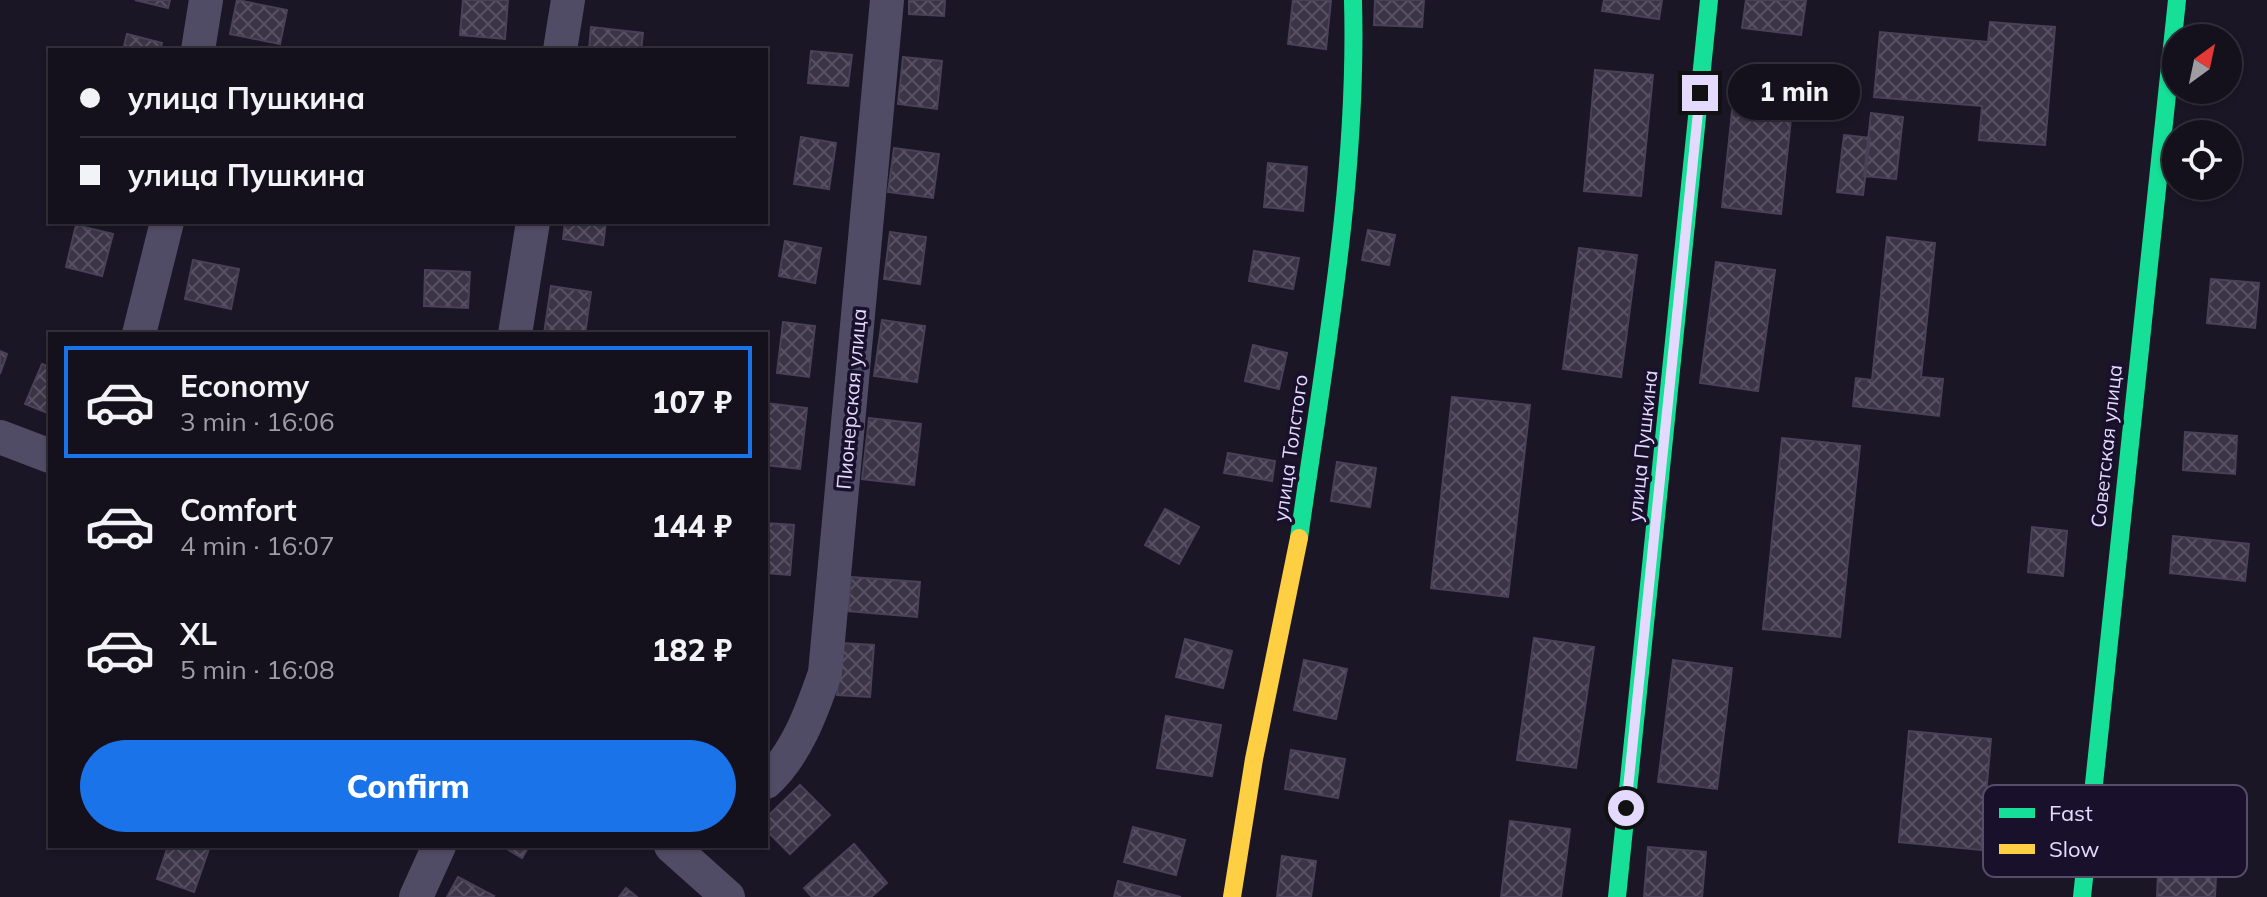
<!DOCTYPE html>
<meta charset="utf-8">
<style>
:root{--surface:#14101c;--page:#211e29;--text:#f1f3f6;--muted:#9d9da3;--line:#33303b;--accent:#1a73e8}
body{margin:0;font-family:Mulish,sans-serif;background:var(--page);color:var(--text);height:100vh;display:flex;flex-direction:column;font-size:30px;white-space:nowrap}
*{box-sizing:border-box;margin:0}
p{font-size:26px;color:var(--muted)}
.icon{flex:none;width:44px;height:44px;fill:none;stroke:currentColor;stroke-width:2;stroke-linecap:round;stroke-linejoin:round}
.map{position:relative;flex:1;overflow:hidden}
.details{position:absolute;left:48px;top:332px;width:720px;height:516px;display:flex;flex-direction:column;background:var(--surface);border-radius:0px;box-shadow:0 2px 6px #0004,0 0 0 2px var(--line)}
.details>*{flex:none}
.guide{position:absolute;left:48px;top:48px;width:720px;height:176px;border-radius:0px;box-shadow:0 2px 6px #0004,0 0 0 2px var(--line);display:grid;align-content:center;height:176px;padding:0 32px;background:var(--surface)}
.needle{width:52px;rotate:33deg}
.controls{position:absolute;left:2162px;top:24px;display:grid;gap:16px}
.controls a{display:grid;place-items:center;width:80px;height:80px;border-radius:50%;background:var(--surface);box-shadow:0 2px 6px #0004,0 0 0 2px var(--line);font-size:40px}
.end{position:absolute;width:36px;height:36px;margin:-18px;border:10px solid #e4daff;background:#111;box-shadow:0 0 0 4px #111}
.from{border-radius:50%}
.bubble{position:absolute;height:56px;border-radius:28px;background:var(--surface);box-shadow:0 2px 6px #0004,0 0 0 2px var(--line);font-size:26px;font-weight:800;line-height:56px;text-align:center}
.guide b{display:flex;align-items:center;gap:28px;height:76px;font-size:30px}
.guide b+b{border-top:2px solid var(--line)}
.guide i{width:20px;height:20px;background:var(--text)}
ul{padding:14px 0 0;list-style:none}
li{display:flex;align-items:center;gap:24px;height:112px;margin:0 16px 12px;padding:0 16px;border:4px solid transparent;border-radius:0px}
li div{flex:1}
li b{display:block;font-size:30px}
li em{font-style:normal;font-weight:800}
li.selected{border-color:var(--accent)}
li>.icon{width:72px;height:72px;stroke-width:1.5}
.primary-button{display:flex;gap:16px;margin-top:auto;padding:16px 32px}
.primary-button a{flex:1;height:92px;border-radius:48px;background:var(--accent);color:#fff;font-size:32px;font-weight:800;line-height:92px;text-align:center}
.map>svg:first-child{display:block}
</style>
<div class="map">
<svg width="2267" height="897" viewBox="0 0 2267 897">
<defs>
<pattern id="building-cross-hatch" width="8" height="8" patternUnits="userSpaceOnUse" patternTransform="scale(2)"><rect width="8" height="8" fill="#3b3446"/><path d="M0 0l8 8M0 8l8-8" fill="none" stroke="#575162"/></pattern>
</defs>
<rect width="100%" height="100%" fill="#1b1625"/>
<path fill="url(#building-cross-hatch)" stroke="#494158" stroke-width="2" d="M 135,0 L 170,0 L 168,8 Z
M 237,0 L 287,10 L 280,44 L 230,34 Z
M 463,0 L 508,0 L 505,39 L 460,35 Z
M 909,0 L 945,0 L 944,16 L 909,14 Z
M 1293,0 L 1331,0 L 1326,49 L 1288,44 Z
M 1375,0 L 1424,0 L 1422,27 L 1374,25 Z
M 1604,0 L 1662,0 L 1659,19 L 1602,11 Z
M 1746,0 L 1806,0 L 1801,35 L 1742,28 Z
M 1990,22 L 2055,27 L 2045,145 L 1979,140 L 1982,106 L 1874,97 L 1880,32 L 1988,42 Z
M 591,27 L 643,33 L 641,50 L 589,50 Z
M 127,34 L 162,43 L 160,50 L 123,50 Z
M 811,51 L 852,55 L 848,86 L 808,83 Z
M 903,57 L 942,61 L 937,109 L 898,104 Z
M 1595,70 L 1653,75 L 1641,196 L 1584,191 Z
M 1735,83 L 1794,90 L 1781,214 L 1722,207 Z
M 1871,113 L 1903,117 L 1896,179 L 1864,176 Z
M 1844,135 L 1870,138 L 1863,195 L 1837,192 Z
M 801,137 L 836,143 L 829,189 L 794,184 Z
M 894,148 L 939,154 L 933,198 L 888,192 Z
M 1268,163 L 1307,167 L 1303,211 L 1264,207 Z
M 565,222 L 606,222 L 603,245 L 563,239 Z
M 76,225 L 113,234 L 102,276 L 66,267 Z
M 1368,230 L 1395,235 L 1389,265 L 1362,260 Z
M 890,232 L 926,237 L 920,284 L 884,279 Z
M 1887,237 L 1935,243 L 1921,377 L 1943,379 L 1939,416 L 1853,406 L 1856,378 L 1872,380 Z
M 785,241 L 821,248 L 815,283 L 779,276 Z
M 1579,248 L 1637,255 L 1621,377 L 1563,369 Z
M 1254,251 L 1299,258 L 1293,289 L 1249,281 Z
M 193,260 L 239,269 L 231,309 L 185,299 Z
M 1716,262 L 1775,270 L 1758,391 L 1700,383 Z
M 425,270 L 470,272 L 468,308 L 424,306 Z
M 2211,279 L 2259,283 L 2255,328 L 2207,323 Z
M 551,286 L 591,292 L 585,334 L 544,334 Z
M 882,320 L 925,326 L 917,382 L 874,376 Z
M 783,322 L 815,326 L 809,377 L 777,373 Z
M 1253,345 L 1287,353 L 1279,389 L 1245,381 Z
M 0,351 L 7,354 L 0,374 Z
M 42,364 L 50,367 L 50,414 L 25,404 Z
M 1452,397 L 1530,405 L 1508,597 L 1431,588 Z
M 766,403 L 807,408 L 800,469 L 766,465 Z
M 869,418 L 921,424 L 914,485 L 862,479 Z
M 2185,432 L 2237,436 L 2235,474 L 2183,470 Z
M 1782,438 L 1860,446 L 1840,637 L 1763,629 Z
M 1228,453 L 1275,461 L 1272,481 L 1224,473 Z
M 1337,462 L 1376,468 L 1370,507 L 1331,501 Z
M 1165,509 L 1199,527 L 1179,564 L 1145,545 Z
M 766,523 L 794,525 L 790,575 L 766,573 Z
M 2032,527 L 2067,531 L 2063,576 L 2028,572 Z
M 2173,536 L 2249,544 L 2245,581 L 2170,573 Z
M 851,577 L 920,582 L 917,617 L 848,611 Z
M 1534,638 L 1594,647 L 1576,768 L 1517,760 Z
M 1185,639 L 1232,651 L 1223,688 L 1176,677 Z
M 841,643 L 874,645 L 870,697 L 837,695 Z
M 1304,660 L 1347,669 L 1336,719 L 1294,710 Z
M 1673,660 L 1732,668 L 1717,789 L 1658,782 Z
M 1166,716 L 1221,725 L 1212,776 L 1157,768 Z
M 1909,731 L 1991,739 L 1981,850 L 1899,842 Z
M 1291,750 L 1345,759 L 1338,798 L 1285,789 Z
M 800,785 L 830,815 L 790,854 L 766,830 L 766,818 Z
M 1510,821 L 1570,829 L 1561,897 L 1501,897 Z
M 1133,827 L 1185,840 L 1176,875 L 1124,862 Z
M 854,844 L 887,883 L 871,897 L 812,897 L 804,888 Z
M 168,846 L 210,846 L 194,892 L 157,879 Z
M 502,846 L 529,846 L 522,858 Z
M 1648,847 L 1706,852 L 1702,897 L 1644,897 Z
M 2159,852 L 2217,855 L 2215,897 L 2157,897 Z
M 1282,856 L 1316,861 L 1311,897 L 1277,897 Z
M 458,877 L 494,896 L 493,897 L 447,897 Z
M 1118,881 L 1181,897 L 1114,897 Z
M 626,888 L 637,897 L 619,897 Z"/>
<g fill="none" stroke-linecap="round" stroke-linejoin="round">
<path stroke="#514c65" stroke-width="34" d="M 198,50 L 206,0
M 560,50 L 568,0
M 139,334 L 167,222
M 515,334 L 533,222
M 0,437 L 50,456
M 766,782 C 796,755 812,711 825,673 L 887,0
M 671,846 L 728,897
M 416,897 L 439,846"/>
<path stroke="#16e098" stroke-width="18" d="M 1299,538 C 1324,361 1358,179 1353,0
M 1617,897 L 1709,0
M 2082,897 L 2177,0"/>
<path stroke="#ffcf43" stroke-width="18" d="M 1232,897 L 1254,759 L 1299,538"/>
</g>
<g fill="none" stroke-linecap="round" stroke-linejoin="round">
<path stroke="#e4daff" stroke-width="10" d="M 1626,808 L 1700,93"/>
</g>
<g text-anchor="middle" dominant-baseline="central" stroke-width="7" stroke-linejoin="round" paint-order="stroke">
<g font-size="20" fill="#e4daff" stroke="#19102b">
<text transform="translate(851 399) rotate(-85)">Пионерская улица</text>
<text transform="translate(1642 446) rotate(-84)">улица Пушкина</text>
<text transform="translate(2106 446) rotate(-84)">Советская улица</text>
<text transform="translate(1290 448) rotate(-82)">улица Толстого</text>
</g>
</g>
<rect x="1983" y="785" width="264" height="92" rx="12" fill="#19102b" stroke="#564d6b" stroke-width="2"/>
<rect x="1999" y="808" width="36" height="10" fill="#16e098"/>
<rect x="1999" y="844" width="36" height="10" fill="#ffcf43"/>
<g font-size="22" fill="#e4daff">
<text x="2049" y="821">Fast</text>
<text x="2049" y="857">Slow</text>
</g>
</svg>
<div class="controls">
<a><svg class="needle" viewBox="-14 -14 28 28"><path d="M0-13l5 13h-10z" fill="#e53935"/><path d="M0 13l5-13h-10z" fill="#9d9da3"/></svg></a>
<a><svg class="icon" aria-label="locate" viewBox="0 0 24 24"><circle cx="12" cy="12" r="6"/><path d="M12 2v4M12 18v4M2 12h4M18 12h4"/></svg></a>
</div>
<i class="end from" style="left:1626px;top:808px"></i>
<i class="end" style="left:1700px;top:93px"></i>
<div class="bubble" style="left:1728px;top:64px;width:132px">1 min</div>
<div class="guide">
<b><i class="from"></i>улица Пушкина</b>
<b><i></i>улица Пушкина</b>
</div>
<section class="details">
<ul>
<li class="selected"><svg class="icon" aria-label="car" viewBox="0 0 24 24"><path d="M5 17H2v-5l4-1 3-4h7l3 4 3 1v5h-3M9 17h6M6 11h13"/><circle cx="7" cy="17" r="2"/><circle cx="17" cy="17" r="2"/></svg><div><b>Economy</b><p>3 min · 16:06</p></div><em>107 ₽</em></li>
<li><svg class="icon" aria-label="car" viewBox="0 0 24 24"><path d="M5 17H2v-5l4-1 3-4h7l3 4 3 1v5h-3M9 17h6M6 11h13"/><circle cx="7" cy="17" r="2"/><circle cx="17" cy="17" r="2"/></svg><div><b>Comfort</b><p>4 min · 16:07</p></div><em>144 ₽</em></li>
<li><svg class="icon" aria-label="car" viewBox="0 0 24 24"><path d="M5 17H2v-5l4-1 3-4h7l3 4 3 1v5h-3M9 17h6M6 11h13"/><circle cx="7" cy="17" r="2"/><circle cx="17" cy="17" r="2"/></svg><div><b>XL</b><p>5 min · 16:08</p></div><em>182 ₽</em></li>
</ul>
<div class="primary-button"><a>Confirm</a></div>
</section>
</div>
